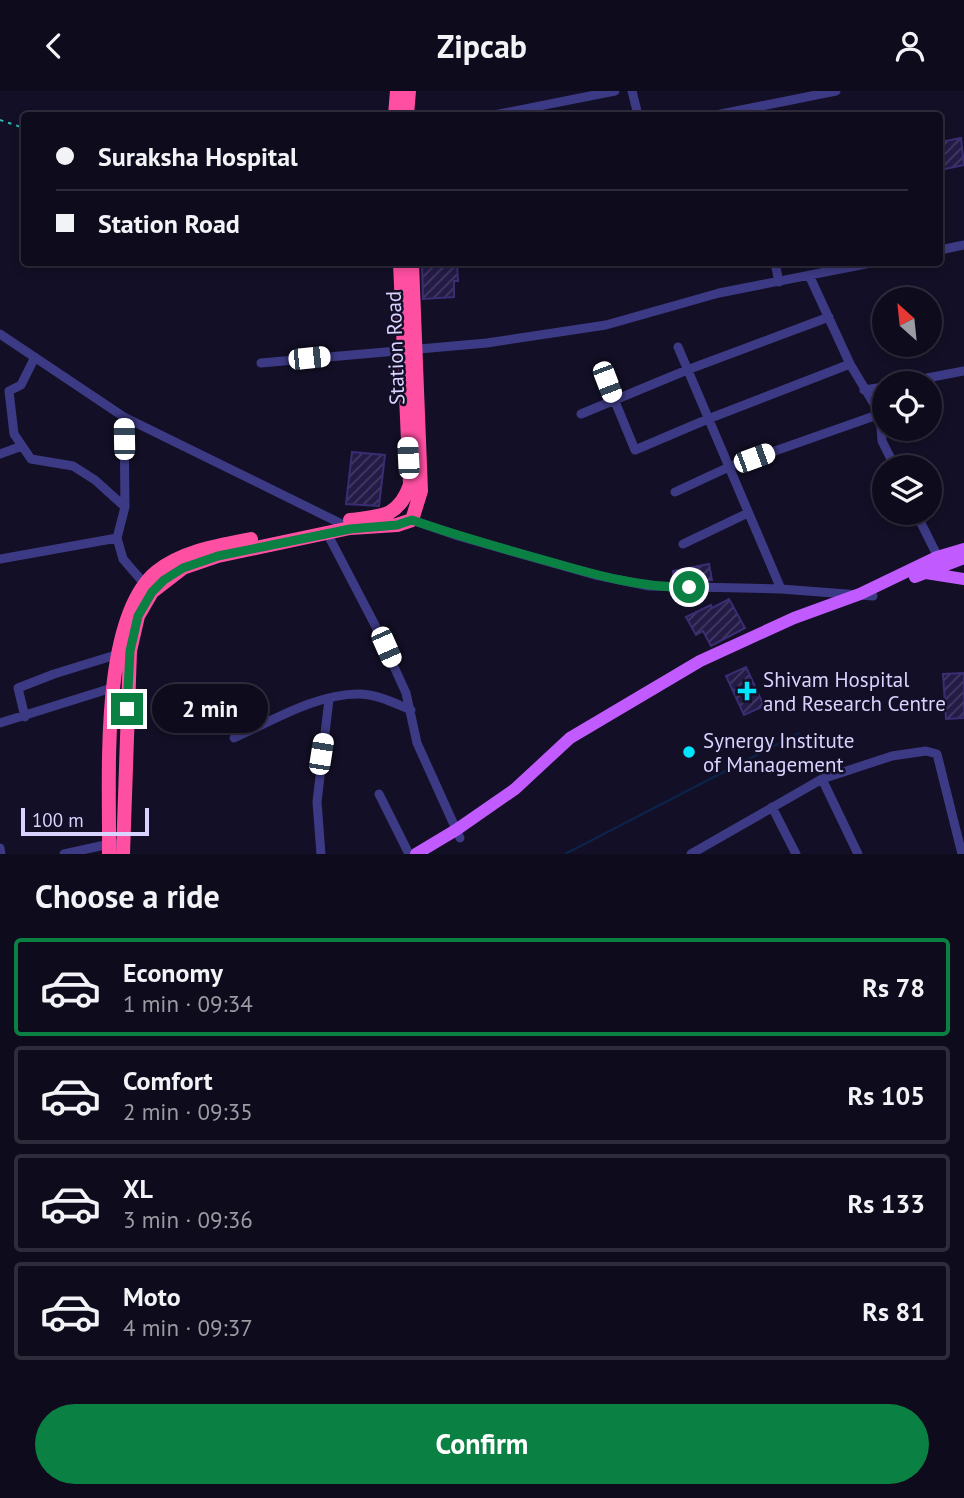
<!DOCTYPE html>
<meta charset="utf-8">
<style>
:root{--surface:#0e0b1c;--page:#171425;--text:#f1f3f6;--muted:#9b9ba3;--line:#2e2b3b;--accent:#0b8043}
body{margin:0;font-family:"PT Sans",sans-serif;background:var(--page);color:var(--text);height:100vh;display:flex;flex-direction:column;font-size:26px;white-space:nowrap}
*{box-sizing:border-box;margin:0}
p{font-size:23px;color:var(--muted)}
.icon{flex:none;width:38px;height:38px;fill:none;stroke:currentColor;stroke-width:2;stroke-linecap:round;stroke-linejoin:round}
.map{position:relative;height:763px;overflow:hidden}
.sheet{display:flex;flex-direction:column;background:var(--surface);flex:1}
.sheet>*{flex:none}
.guide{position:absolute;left:21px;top:21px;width:922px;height:154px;border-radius:7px;box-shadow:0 4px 10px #0003,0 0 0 2px var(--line);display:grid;align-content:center;height:154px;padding:0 35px;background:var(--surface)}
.needle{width:46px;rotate:333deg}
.controls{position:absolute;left:872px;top:196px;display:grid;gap:14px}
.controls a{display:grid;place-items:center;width:70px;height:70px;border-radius:50%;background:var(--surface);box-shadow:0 4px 10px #0003,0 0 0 2px var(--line);font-size:35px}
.scale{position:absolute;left:21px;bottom:18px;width:128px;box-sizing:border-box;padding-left:7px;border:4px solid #d9d4ff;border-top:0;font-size:19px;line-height:24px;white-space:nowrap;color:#d9d4ff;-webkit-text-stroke:5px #130f26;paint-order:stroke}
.end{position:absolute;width:32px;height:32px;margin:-16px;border:9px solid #0b8043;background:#fff;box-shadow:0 0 0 4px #fff}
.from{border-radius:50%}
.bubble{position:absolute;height:49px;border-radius:24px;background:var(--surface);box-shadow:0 4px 10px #0003,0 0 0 2px var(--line);font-size:23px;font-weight:800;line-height:49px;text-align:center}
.car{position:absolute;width:21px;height:42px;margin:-21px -10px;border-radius:9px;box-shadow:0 0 5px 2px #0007;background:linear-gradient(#fff 24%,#345 0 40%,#fff 0 76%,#345 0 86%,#fff 0)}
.guide b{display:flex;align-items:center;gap:24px;height:66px;font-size:26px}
.guide b+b{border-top:2px solid var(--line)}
.guide i{width:18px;height:18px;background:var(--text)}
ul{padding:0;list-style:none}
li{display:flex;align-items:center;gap:21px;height:98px;margin:0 14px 10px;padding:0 21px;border:4px solid var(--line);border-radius:7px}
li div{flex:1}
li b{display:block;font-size:26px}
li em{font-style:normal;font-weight:800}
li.active{border-color:var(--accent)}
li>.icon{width:63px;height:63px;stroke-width:1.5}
h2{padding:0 35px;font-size:32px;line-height:84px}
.button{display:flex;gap:14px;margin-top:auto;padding:14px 35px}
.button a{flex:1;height:80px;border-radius:42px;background:var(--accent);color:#fff;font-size:28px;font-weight:800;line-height:80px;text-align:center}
header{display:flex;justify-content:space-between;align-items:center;height:91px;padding:0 35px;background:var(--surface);font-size:32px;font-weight:800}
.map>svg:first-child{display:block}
</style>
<header><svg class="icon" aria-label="back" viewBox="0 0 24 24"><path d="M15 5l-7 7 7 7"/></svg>Zipcab<svg class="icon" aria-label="person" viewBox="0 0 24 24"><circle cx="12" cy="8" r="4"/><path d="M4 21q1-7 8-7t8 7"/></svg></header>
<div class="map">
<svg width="964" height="763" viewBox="0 0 964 763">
<defs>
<pattern id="building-hatch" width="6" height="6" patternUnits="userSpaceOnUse" patternTransform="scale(1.75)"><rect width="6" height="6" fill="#241b47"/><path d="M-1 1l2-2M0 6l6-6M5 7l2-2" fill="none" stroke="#433b63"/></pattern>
</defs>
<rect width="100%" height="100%" fill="#130f26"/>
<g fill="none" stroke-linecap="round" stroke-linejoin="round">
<path stroke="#0c2248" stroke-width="2.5" d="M 565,763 L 799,642"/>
</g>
<path fill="url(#building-hatch)" stroke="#3b2d73" stroke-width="2" d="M 961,47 L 964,74 L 940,79 L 940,51 Z
M 422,172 L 457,172 L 458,190 L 454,190 L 454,206 L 423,208 Z
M 352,361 L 385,364 L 379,415 L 346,413 Z
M 709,473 L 712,489 L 674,489 L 673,480 Z
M 729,508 L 745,537 L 711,555 L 703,540 L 696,544 L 686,526 L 711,514 L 712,517 Z
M 746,576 L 764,615 L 744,624 L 726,585 Z
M 964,582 L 964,627 L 946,628 L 943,583 Z"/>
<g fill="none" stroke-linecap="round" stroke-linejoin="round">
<path stroke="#2fb8b0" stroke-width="2" stroke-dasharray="3.5 5" stroke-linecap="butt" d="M 0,29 L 24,37"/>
<path stroke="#3d3a85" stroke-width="9" d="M 632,0 L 638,24
M 494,24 L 615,0
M 716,24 L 836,0
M 940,159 L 964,154
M 775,172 L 779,191
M 809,184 L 850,273 L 880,323 L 882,350 L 895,376
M 0,243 L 124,326 L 350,437
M 678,256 L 781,498
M 35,266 L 21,294 L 9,300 L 14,343 L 31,368 L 73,375 L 95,389 L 125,416
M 261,272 L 487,252 L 606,234 L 719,202 L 871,172
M 607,291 L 635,359 L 708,328 L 850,273
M 901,292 L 964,280
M 864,299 L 884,296
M 581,323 L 687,279 L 829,226
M 124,326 L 125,416 L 117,447 L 123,468 L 148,497
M 0,363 L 22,355
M 675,401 L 729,376 L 880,323
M 916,422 L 940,470
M 412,429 L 458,445 L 595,484 L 649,495 L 781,498 L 873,505
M 327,442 L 375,534 L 406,602 L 417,652 L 460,747
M 683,453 L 748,422
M 0,468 L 117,447
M 25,626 L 18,597 L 54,583 L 122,562
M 0,632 L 115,596
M 234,647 C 272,630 316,603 358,603 C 377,603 394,612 411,619
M 822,688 L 858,763
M 379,703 L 409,763
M 772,716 L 796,763
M 0,757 L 1,763
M 64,763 L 114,752
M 321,763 L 317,711 L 329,608
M 691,763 L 822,688 L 892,665 L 926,660 L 937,663 L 962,763"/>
<path stroke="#c25bff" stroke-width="12" d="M 926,482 L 964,488
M 915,486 L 964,467
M 416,763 L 456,739 L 515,698 L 570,647 L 700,570 L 794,527 L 860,503 L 937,466 L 964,458"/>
<path stroke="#ff4fa3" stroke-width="14" d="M 395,24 L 397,0
M 407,24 L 409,0
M 350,429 C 381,425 398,427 410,394 L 400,172
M 109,763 C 110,692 99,529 156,481 C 182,460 220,454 251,448
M 123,763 L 130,560 L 138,525 L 152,501 L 183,477 L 218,465 L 350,437 L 397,434 L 412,429 L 421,400 L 412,172"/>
</g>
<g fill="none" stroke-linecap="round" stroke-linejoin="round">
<path stroke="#0b8043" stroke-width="9" d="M 127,618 L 130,560 L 138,525 L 152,501 L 164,489 L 183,477 L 218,465 L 350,438 L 397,434 L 412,429 C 458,445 504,458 551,471 C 596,484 641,497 689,496"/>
</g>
<g fill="#00e5ff" stroke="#130f26" stroke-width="2.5">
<path d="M743.5 589.5h7v7h7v7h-7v7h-7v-7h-7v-7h7z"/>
<circle cx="689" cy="661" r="7"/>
</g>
<g text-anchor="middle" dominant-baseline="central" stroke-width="5" stroke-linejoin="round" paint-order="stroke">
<g font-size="21" fill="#d9d4ff" stroke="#130f26">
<text transform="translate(395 257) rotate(-92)">Station Road</text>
</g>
<g font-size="21" fill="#d9d4ff" stroke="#130f26" text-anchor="start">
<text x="763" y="588">Shivam Hospital<tspan x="763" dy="24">and Research Centre</tspan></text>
<text x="703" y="649">Synergy Institute<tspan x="703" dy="24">of Management</tspan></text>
</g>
</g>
</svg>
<div class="controls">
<a><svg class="needle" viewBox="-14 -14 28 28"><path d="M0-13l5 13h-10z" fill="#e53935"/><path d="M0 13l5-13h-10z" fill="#9b9ba3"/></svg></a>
<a><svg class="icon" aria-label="locate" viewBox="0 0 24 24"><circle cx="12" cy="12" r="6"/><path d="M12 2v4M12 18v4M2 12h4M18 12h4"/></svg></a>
<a><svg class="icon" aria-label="layers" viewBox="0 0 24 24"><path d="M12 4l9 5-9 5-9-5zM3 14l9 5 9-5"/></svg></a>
</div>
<div class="scale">100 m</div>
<i class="end from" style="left:689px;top:496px"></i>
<i class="end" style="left:127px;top:618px"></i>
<div class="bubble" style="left:152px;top:593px;width:116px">2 min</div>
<i class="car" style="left:309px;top:267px;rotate:84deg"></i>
<i class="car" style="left:607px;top:291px;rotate:159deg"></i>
<i class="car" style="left:124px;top:348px;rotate:359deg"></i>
<i class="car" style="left:408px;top:367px;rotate:357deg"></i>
<i class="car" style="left:754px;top:367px;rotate:70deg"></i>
<i class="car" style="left:386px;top:556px;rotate:156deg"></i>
<i class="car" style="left:321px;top:663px;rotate:9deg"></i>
<div class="guide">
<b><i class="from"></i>Suraksha Hospital</b>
<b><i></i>Station Road</b>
</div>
</div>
<section class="sheet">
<h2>Choose a ride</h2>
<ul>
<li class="active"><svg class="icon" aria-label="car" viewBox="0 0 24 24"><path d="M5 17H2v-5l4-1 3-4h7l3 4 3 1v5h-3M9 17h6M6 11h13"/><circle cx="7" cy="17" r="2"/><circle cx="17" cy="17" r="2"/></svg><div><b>Economy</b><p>1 min · 09:34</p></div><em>Rs 78</em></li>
<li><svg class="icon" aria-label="car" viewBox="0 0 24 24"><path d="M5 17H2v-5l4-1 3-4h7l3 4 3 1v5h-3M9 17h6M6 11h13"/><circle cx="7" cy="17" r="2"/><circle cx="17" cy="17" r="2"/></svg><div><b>Comfort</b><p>2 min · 09:35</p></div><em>Rs 105</em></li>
<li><svg class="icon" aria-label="car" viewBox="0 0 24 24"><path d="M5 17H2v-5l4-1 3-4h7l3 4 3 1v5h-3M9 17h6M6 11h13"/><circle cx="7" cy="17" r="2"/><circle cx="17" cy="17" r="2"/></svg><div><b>XL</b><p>3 min · 09:36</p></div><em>Rs 133</em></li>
<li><svg class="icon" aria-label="car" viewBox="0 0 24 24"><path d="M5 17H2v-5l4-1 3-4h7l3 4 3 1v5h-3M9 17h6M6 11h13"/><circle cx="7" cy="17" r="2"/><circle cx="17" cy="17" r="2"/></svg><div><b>Moto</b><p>4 min · 09:37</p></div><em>Rs 81</em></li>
</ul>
<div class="button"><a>Confirm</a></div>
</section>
